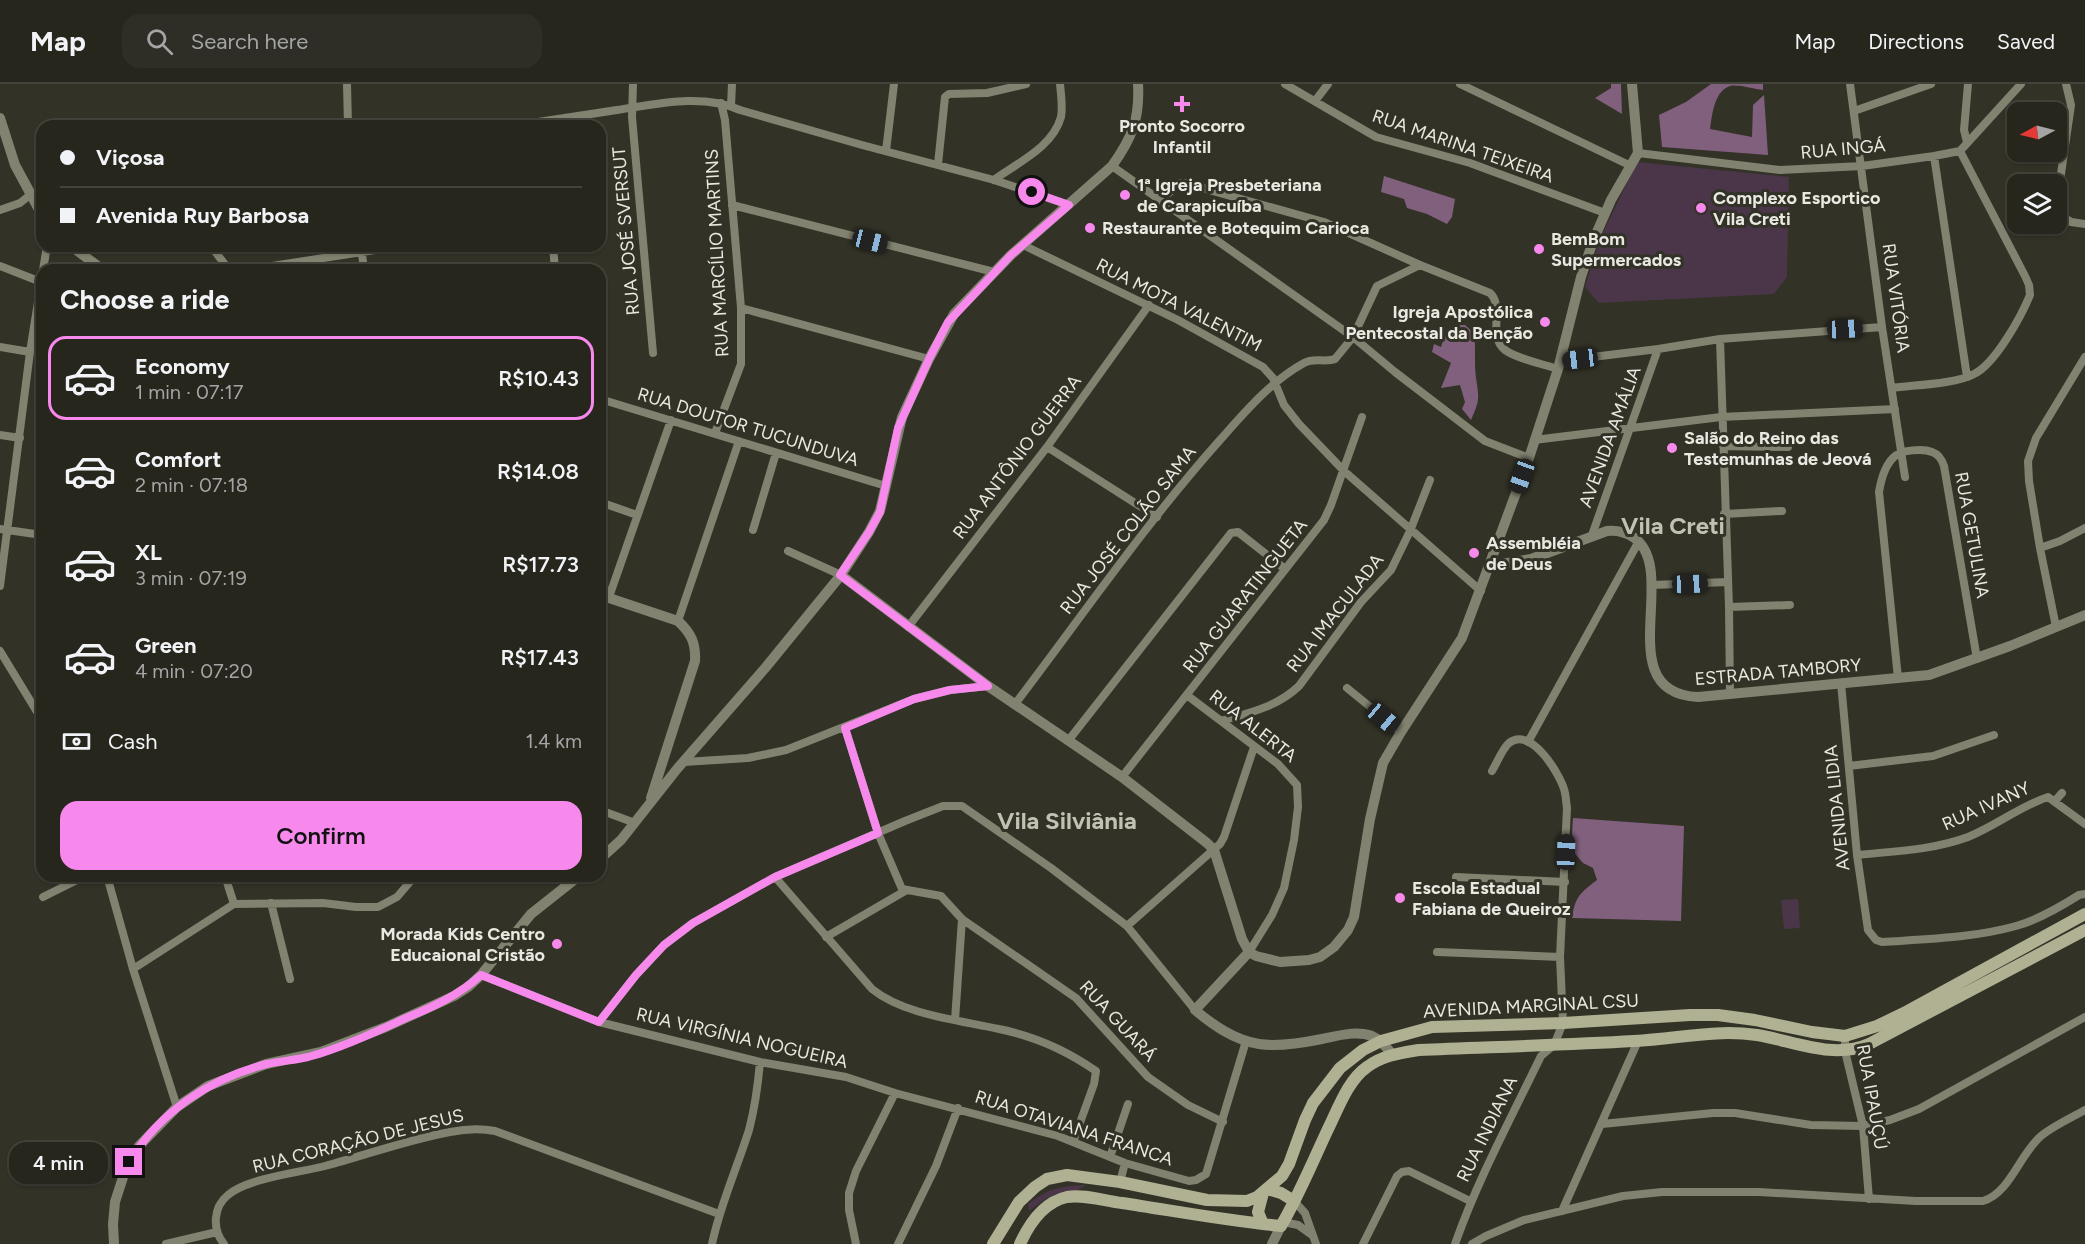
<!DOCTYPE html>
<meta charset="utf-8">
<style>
:root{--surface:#26261d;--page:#2e2e26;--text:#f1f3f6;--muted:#a4a5a4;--line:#42433b;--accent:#f788ec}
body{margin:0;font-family:Figtree,sans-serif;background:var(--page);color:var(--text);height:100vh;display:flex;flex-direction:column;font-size:22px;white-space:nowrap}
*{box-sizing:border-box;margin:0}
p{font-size:20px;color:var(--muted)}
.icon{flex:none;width:33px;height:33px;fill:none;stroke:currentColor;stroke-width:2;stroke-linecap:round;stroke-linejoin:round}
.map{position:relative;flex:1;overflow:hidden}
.details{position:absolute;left:36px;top:180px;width:570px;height:618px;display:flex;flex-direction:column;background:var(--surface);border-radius:18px;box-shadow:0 2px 4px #0004,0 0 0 2px var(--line)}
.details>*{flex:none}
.banner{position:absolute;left:36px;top:36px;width:570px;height:132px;border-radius:18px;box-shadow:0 2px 4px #0004,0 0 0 2px var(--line);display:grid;align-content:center;height:132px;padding:0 24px;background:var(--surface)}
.needle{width:39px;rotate:263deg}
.tools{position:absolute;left:2007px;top:18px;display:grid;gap:12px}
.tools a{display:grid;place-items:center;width:60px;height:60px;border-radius:12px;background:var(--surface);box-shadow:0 2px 4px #0004,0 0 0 2px var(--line);font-size:30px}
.end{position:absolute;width:27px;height:27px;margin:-14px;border:8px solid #f788ec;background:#111;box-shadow:0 0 0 3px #111}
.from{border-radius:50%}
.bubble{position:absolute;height:42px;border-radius:18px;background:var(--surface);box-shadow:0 2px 4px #0004,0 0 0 2px var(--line);font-size:20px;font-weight:600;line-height:42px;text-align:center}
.car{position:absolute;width:18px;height:36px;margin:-18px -9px;border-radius:8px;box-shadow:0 0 4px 2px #0007;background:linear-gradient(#222 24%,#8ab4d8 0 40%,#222 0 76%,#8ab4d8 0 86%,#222 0)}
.banner b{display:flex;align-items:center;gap:21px;height:57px;font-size:22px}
.banner b+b{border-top:2px solid var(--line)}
.banner i{width:15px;height:15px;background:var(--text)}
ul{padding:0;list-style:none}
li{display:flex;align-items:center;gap:18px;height:84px;margin:0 12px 9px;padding:0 12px;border:3px solid transparent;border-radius:18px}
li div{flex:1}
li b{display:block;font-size:22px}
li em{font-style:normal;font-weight:600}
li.current{border-color:var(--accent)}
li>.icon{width:54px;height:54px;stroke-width:1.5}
h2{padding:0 24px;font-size:27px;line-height:72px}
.pay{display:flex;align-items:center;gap:15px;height:66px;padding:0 24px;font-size:22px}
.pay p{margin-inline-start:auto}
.action{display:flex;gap:12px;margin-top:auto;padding:12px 24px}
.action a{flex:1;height:69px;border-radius:18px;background:var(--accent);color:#111;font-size:24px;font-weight:600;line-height:69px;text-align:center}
header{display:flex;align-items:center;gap:36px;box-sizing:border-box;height:84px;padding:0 30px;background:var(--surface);border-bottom:2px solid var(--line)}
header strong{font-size:28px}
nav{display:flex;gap:33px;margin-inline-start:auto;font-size:21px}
.search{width:420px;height:54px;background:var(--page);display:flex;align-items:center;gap:15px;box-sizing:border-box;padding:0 21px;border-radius:18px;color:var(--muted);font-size:22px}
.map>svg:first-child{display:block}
</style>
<header>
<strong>Map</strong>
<div class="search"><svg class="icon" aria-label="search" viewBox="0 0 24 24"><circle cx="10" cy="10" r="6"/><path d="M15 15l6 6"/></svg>Search here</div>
<nav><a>Map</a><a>Directions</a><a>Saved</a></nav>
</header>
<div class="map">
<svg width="2085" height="1160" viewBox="0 0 2085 1160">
<rect width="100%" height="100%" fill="#323227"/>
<path fill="#4a3648" d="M 1637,78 L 1789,93 L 1787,193 L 1774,210 L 1599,219 L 1585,203 L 1600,155 Z
M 1798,815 L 1800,844 L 1784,845 L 1781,816 Z
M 1086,1101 C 1076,1110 1066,1107 1054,1111 C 1044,1115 1037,1121 1029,1127 L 1028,1120 C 1049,1104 1060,1102 1086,1101 Z"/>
<path fill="#80607c" d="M 1611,0 L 1621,0 L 1622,30 L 1595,14 L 1611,4 Z
M 1711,0 L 1763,0 L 1763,6 C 1754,5 1738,0 1730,2 C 1714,7 1712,32 1710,45 L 1752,53 L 1753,21 L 1764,11 L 1768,71 L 1662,63 L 1659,31 L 1686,18 Z
M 1384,92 L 1455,115 L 1452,133 L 1447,140 L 1427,130 L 1407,124 L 1404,115 L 1381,108 Z
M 1458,241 L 1465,241 L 1474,249 C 1476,264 1474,280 1476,294 C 1479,314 1480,316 1471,336 L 1462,325 L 1465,318 L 1460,301 L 1441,304 L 1451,279 L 1432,268 L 1434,260 L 1441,263 L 1447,245 L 1454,248 Z
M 1573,734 L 1684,742 L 1681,837 L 1572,834 C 1575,813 1580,809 1597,796 L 1593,784 L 1583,779 L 1571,765 Z"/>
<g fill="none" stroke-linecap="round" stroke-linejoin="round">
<path stroke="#828270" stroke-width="8" d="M 347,0 L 348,42
M 633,0 L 632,33 L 653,269
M 1285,0 L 1376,53 L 1470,79 L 1605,129
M 1460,0 L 1629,81
M 1850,0 L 1882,243 L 1905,393
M 2066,0 L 2071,21 L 2057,117 L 2063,133 L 2071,138 L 2085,140
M 1315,17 L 1328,0
M 731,22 L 732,0
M 1854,27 L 1931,0
M 512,42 C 547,37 582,31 617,26 C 657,20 702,9 740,26 L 862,61 L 994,96 L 1069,121
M 1967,58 L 1964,46 L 1968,0
M 886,67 L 894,0
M 1638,69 L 1780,86 L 1862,82 L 1934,72 L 1960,67 L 2021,0
M 1934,72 L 1967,293
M 938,80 L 945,13 L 949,10 L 987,9 L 1026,0
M 1112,82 L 1353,253 L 1395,288 L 1485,357 L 1529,374
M 994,96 C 1017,79 1053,63 1061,33 C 1063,22 1061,11 1060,0
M 1160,117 L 1180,99 L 1191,99 L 1209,106 L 1324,138 L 1420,181 L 1490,209 C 1505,223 1487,252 1505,266 C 1517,275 1543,280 1558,285
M 732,121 L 994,188
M 0,126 L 20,119 L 30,111 L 42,106
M 1023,161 L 1178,236 L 1263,283 L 1273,294 L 1284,321 L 1299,340 L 1344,387 L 1481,507
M 211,162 L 229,186
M 361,162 L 364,186
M 553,162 L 555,186
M 0,182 L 41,198
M 43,186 L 47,162
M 246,186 L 401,162
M 741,224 L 929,275
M 1720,255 L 1729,523 L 1730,609
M 0,263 L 30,268
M 1560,277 L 1658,265 L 1720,255 L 1882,243
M 1892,304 C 1913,301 1956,300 1974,290 C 1995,280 2021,233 2030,211 L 2029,201 L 2025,192 L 1960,67
M 600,315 L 886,402
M 715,349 L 741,280 L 741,224 L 725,36 L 721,19
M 0,351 L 20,354
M 1534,356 L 1721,333 L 1895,325
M 1723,362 L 1788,363
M 1047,363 L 1157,433
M 600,418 L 637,431
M 1724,430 L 1782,427
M 0,445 L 42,451
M 753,446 L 776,369
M 1592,451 L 1658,265
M 2040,464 L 2060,457 L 2085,444
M 788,467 L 841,491
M 1652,501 L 1728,498
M 0,502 L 30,268 L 42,193
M 609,513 L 671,336
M 1729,523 L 1790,521
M 678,537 L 739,357
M 908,543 L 1047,363 L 1149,221
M 2056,543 L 2040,464 L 2029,397 L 2028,377 L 2036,354 L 2085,273
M 0,567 L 42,636
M 1898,594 L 1879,408 C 1881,396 1885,381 1894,373 C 1901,366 1923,364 1932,368 C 1938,370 1942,376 1944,382 L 1977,575
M 1841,599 L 1857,771 L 1868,846 L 1876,856 L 1882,858 C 1927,855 1973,854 2016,842 C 2038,836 2060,823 2079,811 L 2085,810
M 1347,604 L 1401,648
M 1188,612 L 1278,680 L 1297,701 L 1298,723 L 1294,756 L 1284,804 L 1272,831 L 1249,868
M 1015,620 C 1082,532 1146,439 1220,356 C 1245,328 1271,297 1304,279 C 1314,273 1325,279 1335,275 L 1353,253 L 1377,202 L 1420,181
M 1221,637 C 1249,629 1277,623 1299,602 L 1361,518 L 1391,486 L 1410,447 L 1430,396
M 845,644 L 878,749 L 902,805 L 941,812 L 962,835 L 1076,914 L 1148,993 L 1188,1021 L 1223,1038
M 1068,657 L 1231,449 L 1238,448 L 1285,485
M 1528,658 L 1639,457
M 684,678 L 748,674 L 786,666 L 914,615 L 950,606 L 988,602
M 1849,682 L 1933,672 L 1994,651
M 1122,693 L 1324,436 L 1331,421 L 1362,333
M 2055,717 L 2062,709
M 600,726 L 635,739
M 1857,771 C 1895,767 1933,766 1968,753 C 1996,742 2020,722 2048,713 L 2085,740
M 107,792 L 133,885 L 177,1023
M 225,792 L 234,820
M 775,793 L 872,905 C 904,931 959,936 999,945 C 1034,952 1066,966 1096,987 L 1094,1000 L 1073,1058
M 1456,793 L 1565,798
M 43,813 L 85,792
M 271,819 L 290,895
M 1127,842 L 1220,760 L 1224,753 L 1254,663
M 826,853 L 905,807
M 1437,868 L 1560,873
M 133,885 L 234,820 L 323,819 L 356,823 L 378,823 L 397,813 L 415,792
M 481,891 L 599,938 L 760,978 L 846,993 L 895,1009 L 1058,1052 L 1125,1079 L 1189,1097 L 1196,1096 L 1206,1090 L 1246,957
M 955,936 L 962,835
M 599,938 L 636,891 L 664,861 L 693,839 L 775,793 L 905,737 L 943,722 L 962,722 L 1051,784 L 1127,842 L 1195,926
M 1845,952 L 1845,967 L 1863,1042 L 1869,1115
M 1602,1040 L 1713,1029 L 1735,1029 L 1811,1041 L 1863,1042 L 1890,1036 L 1919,1025 L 2085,933
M 1110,1073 L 1128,1020
M 1120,1098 L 1125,1079
M 1294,1117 L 1305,1129 L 1316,1160
M 1562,1127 L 1638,957
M 1283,1138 L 1298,1141 L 1312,1151
M 166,1160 L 217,1148
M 224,1160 C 212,1145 213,1123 228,1111 C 248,1094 298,1089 325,1082 C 366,1071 407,1056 450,1048 C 465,1045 480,1044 495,1047 L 719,1130
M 712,1160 C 720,1121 737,1084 749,1046 C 755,1023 758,1001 760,978
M 856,1160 L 849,1126 L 849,1109 L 856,1087 L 895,1009
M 898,1160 L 936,1082 L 958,1024
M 1363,1160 L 1397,1092 L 1402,1088 L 1409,1087 L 1470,1117
M 1455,1160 C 1478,1095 1511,1034 1541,972 L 1554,961 L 1563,939 L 1560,873 L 1567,724 C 1566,718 1566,711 1564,705 C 1559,689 1531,642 1509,659 C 1502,665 1497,679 1492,687
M 1472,1160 L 1486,1152 L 1524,1136 L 1623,1112 L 1662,1108 L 1759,1108 L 1916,1117 L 1983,1117 C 2010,1109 2019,1071 2041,1052 C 2053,1042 2071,1034 2085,1026"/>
<path stroke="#828270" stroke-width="10" d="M 0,34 L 15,81 L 42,131
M 71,162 L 103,186
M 1490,482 L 1531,475 L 1607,447 C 1616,446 1625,448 1633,453 C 1682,485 1608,609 1698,613 L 1929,591 L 2010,562 L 2085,531
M 841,491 L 988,602 L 1122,693 L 1207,759 L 1214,766 L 1242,855 L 1249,868 L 1256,872 L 1280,878 L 1309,876 L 1320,873 L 1334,863 L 1348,846 L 1354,833 L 1370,735 L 1383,679 L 1401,648 L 1462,554 L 1529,374 L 1558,285 L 1581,193 L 1593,157 L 1611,116 L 1638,69 L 1632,0
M 600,511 L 678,537 C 691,549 696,559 695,577 L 651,714
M 600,775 L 621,756 L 677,685 L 766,583 L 841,491 L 869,448 L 880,427 L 902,333 L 929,275 L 954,230 L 1011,171 L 1112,82 C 1132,54 1140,35 1138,0
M 1249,868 L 1195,926 C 1213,941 1234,956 1259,960 C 1279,963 1302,959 1322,955 C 1338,952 1356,946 1372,952 C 1381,956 1386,963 1392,970
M 114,1160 L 113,1140 L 115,1118 L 125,1087 L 139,1062 L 177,1023 L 208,1002 L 266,980 L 321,968 L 386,943 L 454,912 L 468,903 L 481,891 L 531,830 L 579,792
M 1272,1160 L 1281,1142"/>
<path stroke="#b0b093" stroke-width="12" d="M 1267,1105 L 1281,1109 L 1294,1117
M 1263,1140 L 1258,1128 L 1263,1109
M 993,1160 L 1019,1118 L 1035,1103 L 1047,1095 L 1067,1091 L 1120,1098 L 1207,1116 L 1247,1117 L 1257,1113 L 1282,1092 L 1289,1080 L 1305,1036 L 1313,1019 L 1340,984 L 1363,966 L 1381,957 L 1432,943 L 1563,939 L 1690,931 L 1718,931 L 1755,936 L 1812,948 L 1845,952 L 1877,942 L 1904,929 L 2085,830
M 1020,1160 C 1029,1140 1044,1118 1067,1113 C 1084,1110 1105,1117 1122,1119 C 1175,1127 1228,1137 1281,1142 C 1299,1111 1313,1077 1328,1045 C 1338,1025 1348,996 1367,983 C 1383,971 1401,969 1419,966 C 1491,963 1563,961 1634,957 C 1678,955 1713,945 1757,951 C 1794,957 1833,976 1869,960 L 2085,846"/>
</g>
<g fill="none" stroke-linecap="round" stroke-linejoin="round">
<path stroke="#f788ec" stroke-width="8" d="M 129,1078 C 160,1028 210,994 267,980 C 281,977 295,976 308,973 C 341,964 375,948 406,934 C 433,923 459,911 481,891 L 599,938 L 636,891 L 664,861 L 693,839 L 775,793 L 878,749 L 845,644 L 914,615 L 950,606 L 988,602 L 840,491 L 869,448 L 880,428 L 898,344 L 929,275 L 948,238 L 1011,171 L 1069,121 L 1032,108"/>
</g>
<g fill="#f788ec" stroke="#323227" stroke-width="2">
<path d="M1179 11h6v6h6v6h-6v6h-6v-6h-6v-6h6z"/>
<circle cx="1125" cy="111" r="6"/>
<circle cx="1701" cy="124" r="6"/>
<circle cx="1090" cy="144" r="6"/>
<circle cx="1539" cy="165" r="6"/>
<circle cx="1545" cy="238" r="6"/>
<circle cx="1672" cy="364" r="6"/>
<circle cx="1474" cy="469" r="6"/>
<circle cx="1400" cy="814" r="6"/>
<circle cx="557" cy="860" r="6"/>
</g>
<g text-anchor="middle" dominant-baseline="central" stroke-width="6" stroke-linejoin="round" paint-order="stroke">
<g font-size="18" font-weight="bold" fill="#e9e9e2" stroke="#323227" text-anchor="start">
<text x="1182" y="42" text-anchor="middle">Pronto Socorro<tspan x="1182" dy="21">Infantil</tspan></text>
<text x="1137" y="101">1ª Igreja Presbeteriana<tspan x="1137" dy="21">de Carapicuíba</tspan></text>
<text x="1713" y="114">Complexo Esportico<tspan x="1713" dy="21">Vila Creti</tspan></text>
<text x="1102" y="144">Restaurante e Botequim Carioca</text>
<text x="1551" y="155">BemBom<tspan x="1551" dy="21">Supermercados</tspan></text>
<text x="1533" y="228" text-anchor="end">Igreja Apostólica<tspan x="1533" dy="21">Pentecostal da Benção</tspan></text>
<text x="1684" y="354">Salão do Reino das<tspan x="1684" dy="21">Testemunhas de Jeová</tspan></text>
<text x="1486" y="459">Assembléia<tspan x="1486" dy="21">de Deus</tspan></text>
<text x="1412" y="804">Escola Estadual<tspan x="1412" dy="21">Fabiana de Queiroz</tspan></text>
<text x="545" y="850" text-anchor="end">Morada Kids Centro<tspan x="545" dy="21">Educaional Cristão</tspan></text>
</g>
<g font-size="18" fill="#e9e9e2" stroke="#323227">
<text transform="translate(1463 62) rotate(19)">RUA MARINA TEIXEIRA</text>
<text transform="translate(1843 65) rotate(-5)">RUA INGÁ</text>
<text transform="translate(626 147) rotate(-95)">RUA JOSÉ SVERSUT</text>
<text transform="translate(717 169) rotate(-93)">RUA MARCÍLIO MARTINS</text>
<text transform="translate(1896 214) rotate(82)">RUA VITÓRIA</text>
<text transform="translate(1179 221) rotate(27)">RUA MOTA VALENTIM</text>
<text transform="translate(748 343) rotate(17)">RUA DOUTOR TUCUNDUVA</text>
<text transform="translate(1610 353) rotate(-70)">AVENIDA AMÁLIA</text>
<text transform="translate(1017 373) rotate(-53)">RUA ANTÔNIO GUERRA</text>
<text transform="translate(1128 446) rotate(-52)">RUA JOSÉ COLÃO SAMA</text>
<text transform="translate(1972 451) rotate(80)">RUA GETULINA</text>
<text transform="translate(1245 512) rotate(-52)">RUA GUARATINGUETA</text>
<text transform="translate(1335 529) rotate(-52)">RUA IMACULADA</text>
<text transform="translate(1778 588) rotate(-5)">ESTRADA TAMBORY</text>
<text transform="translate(1253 642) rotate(38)">RUA ALERTA</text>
<text transform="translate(1986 722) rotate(-24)">RUA IVANY</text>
<text transform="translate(1837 724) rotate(-96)">AVENIDA LIDIA</text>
<text transform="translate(1531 922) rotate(-3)">AVENIDA MARGINAL CSU</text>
<text transform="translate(1118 937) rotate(47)">RUA GUARÁ</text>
<text transform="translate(742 954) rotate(13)">RUA VIRGÍNIA NOGUEIRA</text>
<text transform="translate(1872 1013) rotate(80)">RUA IPAUÇÚ</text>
<text transform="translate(1074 1044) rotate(18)">RUA OTAVIANA FRANCA</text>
<text transform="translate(1487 1045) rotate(-64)">RUA INDIANA</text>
<text transform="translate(358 1057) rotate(-14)">RUA CORAÇÃO DE JESUS</text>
</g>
<g font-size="24" font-weight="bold" fill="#c1c1b4" stroke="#323227">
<text x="1673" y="441">Vila Creti</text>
<text x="1067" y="736">Vila Silviânia</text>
</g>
</g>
</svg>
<div class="tools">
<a><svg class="needle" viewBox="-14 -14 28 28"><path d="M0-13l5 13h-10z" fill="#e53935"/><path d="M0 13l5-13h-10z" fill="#a4a5a4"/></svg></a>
<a><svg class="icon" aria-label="layers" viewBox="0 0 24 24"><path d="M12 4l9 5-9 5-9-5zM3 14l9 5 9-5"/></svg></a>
</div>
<i class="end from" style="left:1032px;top:108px"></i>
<i class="end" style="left:129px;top:1078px"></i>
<div class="bubble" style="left:9px;top:1058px;width:99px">4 min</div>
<i class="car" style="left:870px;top:157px;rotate:104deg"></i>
<i class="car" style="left:1845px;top:245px;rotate:87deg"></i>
<i class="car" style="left:1580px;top:275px;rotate:263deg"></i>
<i class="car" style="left:1522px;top:392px;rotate:200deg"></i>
<i class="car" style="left:1690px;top:500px;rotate:88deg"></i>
<i class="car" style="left:1383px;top:634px;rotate:130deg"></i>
<i class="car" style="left:1566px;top:768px;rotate:2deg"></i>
<div class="banner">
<b><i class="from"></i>Viçosa</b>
<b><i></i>Avenida Ruy Barbosa</b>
</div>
<section class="details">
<h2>Choose a ride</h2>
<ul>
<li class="current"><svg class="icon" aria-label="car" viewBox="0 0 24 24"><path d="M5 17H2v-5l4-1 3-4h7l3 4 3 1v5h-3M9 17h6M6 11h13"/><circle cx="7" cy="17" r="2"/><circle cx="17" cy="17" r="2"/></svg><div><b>Economy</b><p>1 min · 07:17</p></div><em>R$10.43</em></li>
<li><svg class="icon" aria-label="car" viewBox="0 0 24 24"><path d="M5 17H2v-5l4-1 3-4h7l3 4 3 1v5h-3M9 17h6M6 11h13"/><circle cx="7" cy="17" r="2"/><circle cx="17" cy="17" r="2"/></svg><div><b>Comfort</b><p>2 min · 07:18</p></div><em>R$14.08</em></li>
<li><svg class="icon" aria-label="car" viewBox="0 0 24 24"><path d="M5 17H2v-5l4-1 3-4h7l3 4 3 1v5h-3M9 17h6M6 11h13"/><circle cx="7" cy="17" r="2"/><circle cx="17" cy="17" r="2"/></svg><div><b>XL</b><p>3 min · 07:19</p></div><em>R$17.73</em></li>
<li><svg class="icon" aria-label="car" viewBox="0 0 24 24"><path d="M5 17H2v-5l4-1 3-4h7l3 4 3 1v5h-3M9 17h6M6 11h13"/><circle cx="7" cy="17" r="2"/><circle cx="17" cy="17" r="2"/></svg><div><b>Green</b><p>4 min · 07:20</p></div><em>R$17.43</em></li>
</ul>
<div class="pay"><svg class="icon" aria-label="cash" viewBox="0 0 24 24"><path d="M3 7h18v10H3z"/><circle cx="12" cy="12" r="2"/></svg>Cash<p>1.4 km</p></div>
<div class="action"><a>Confirm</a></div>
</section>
</div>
